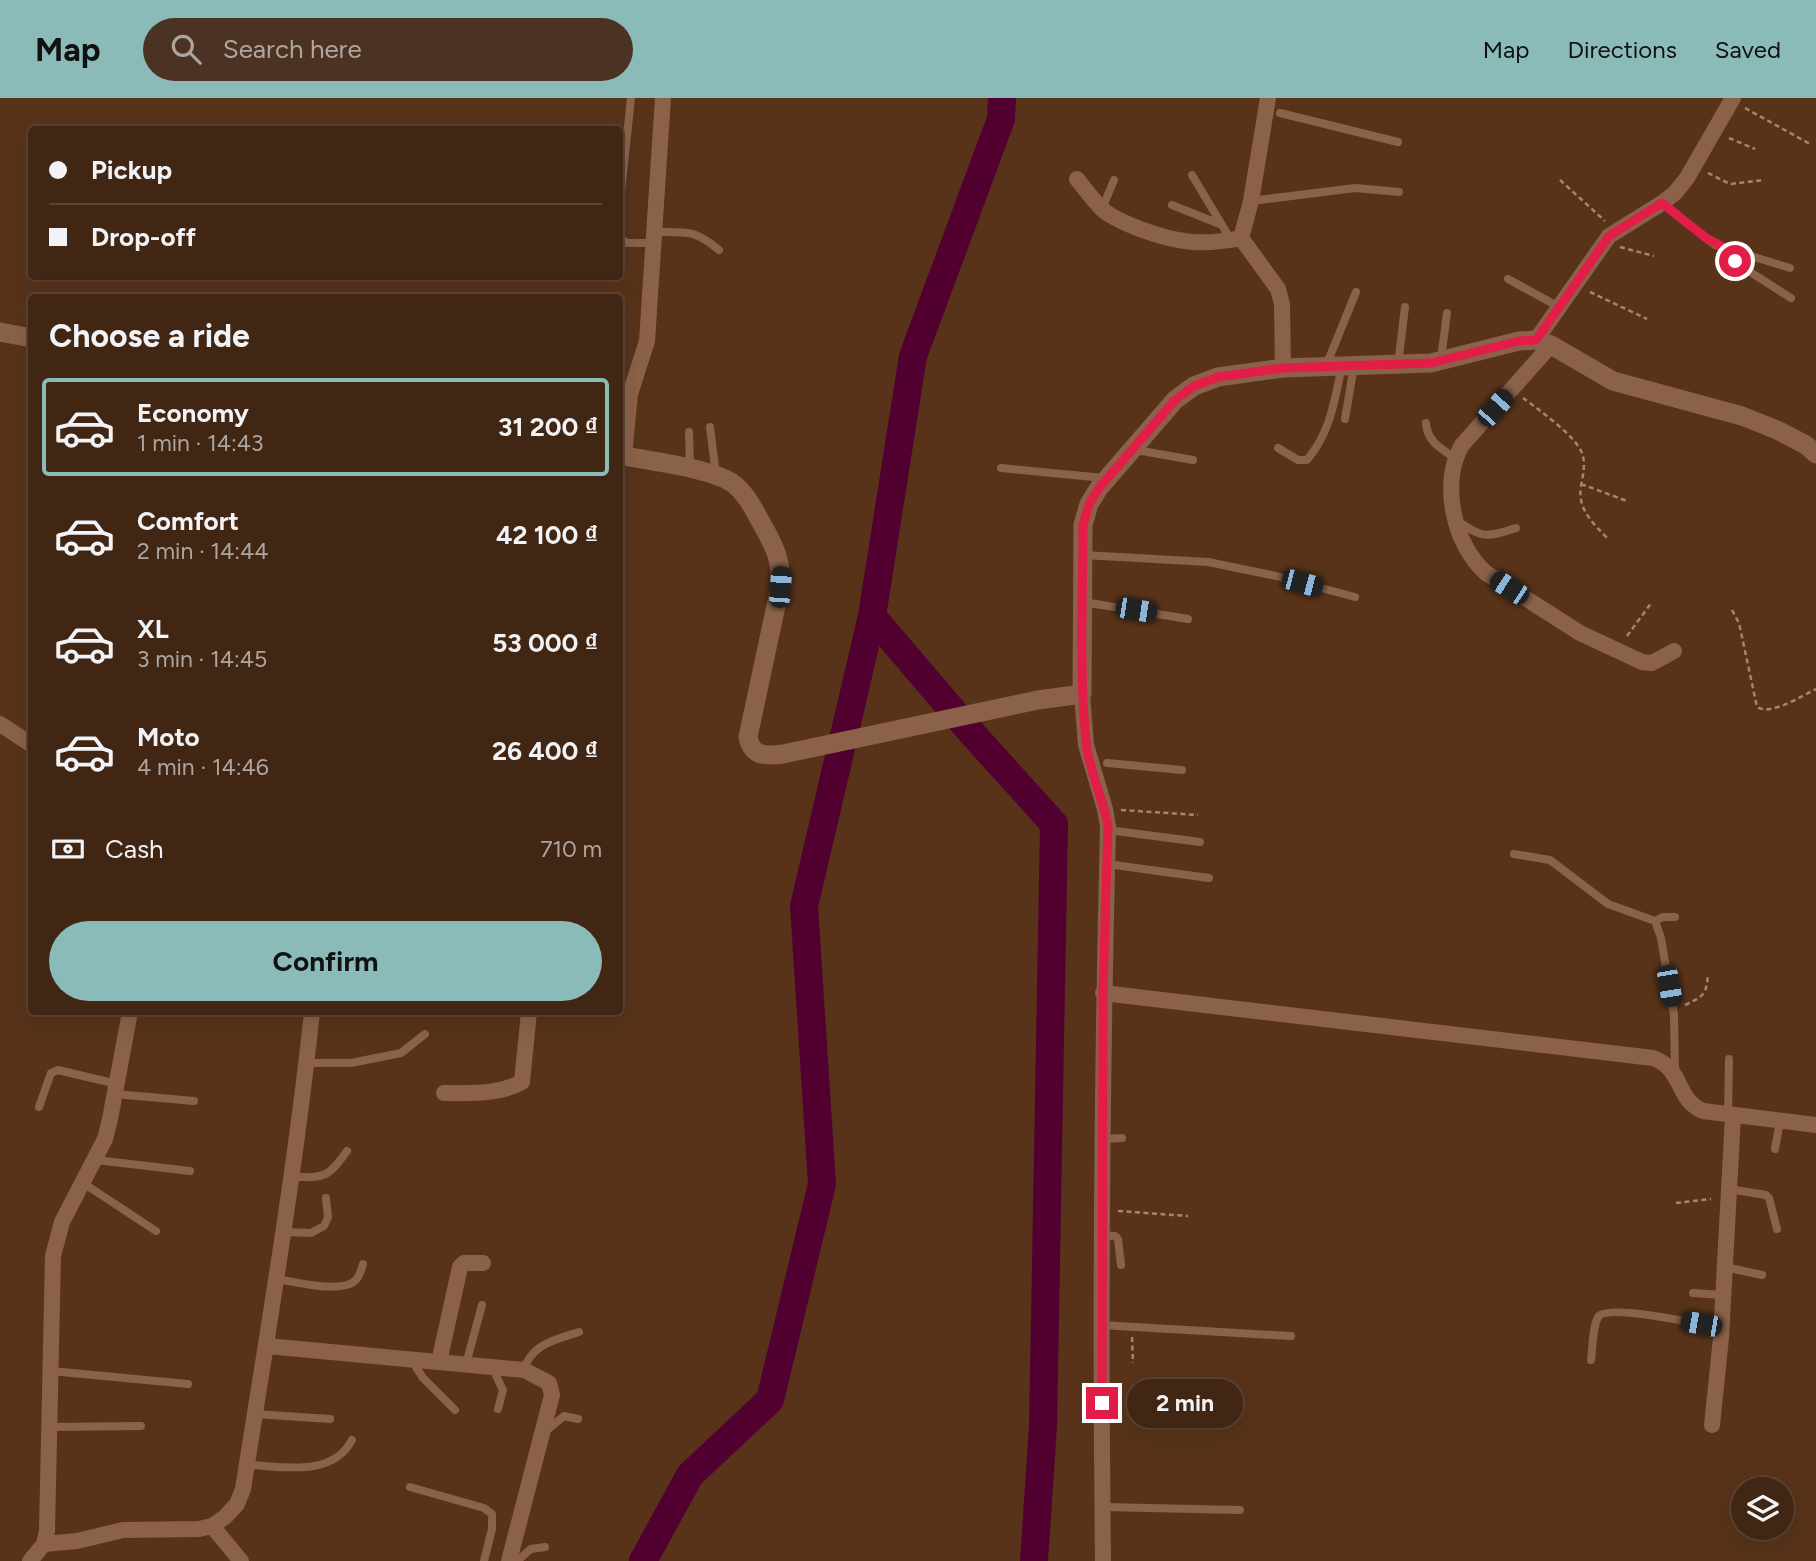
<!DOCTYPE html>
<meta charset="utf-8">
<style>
:root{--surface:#422614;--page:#4c3222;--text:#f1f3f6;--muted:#aea5a0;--line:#5a4334;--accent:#8bbbb9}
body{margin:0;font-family:Figtree,sans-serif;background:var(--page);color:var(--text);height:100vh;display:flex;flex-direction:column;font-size:26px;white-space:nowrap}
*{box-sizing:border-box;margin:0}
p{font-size:23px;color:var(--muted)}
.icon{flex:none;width:38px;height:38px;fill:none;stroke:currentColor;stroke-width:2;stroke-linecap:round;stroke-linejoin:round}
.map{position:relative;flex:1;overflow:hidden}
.details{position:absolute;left:28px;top:196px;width:595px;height:721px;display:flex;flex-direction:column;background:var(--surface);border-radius:7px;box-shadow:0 7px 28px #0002,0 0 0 2px var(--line)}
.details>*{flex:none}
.banner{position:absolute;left:28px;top:28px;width:595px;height:154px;border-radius:7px;box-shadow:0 7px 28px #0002,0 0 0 2px var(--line);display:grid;align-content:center;height:154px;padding:0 21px;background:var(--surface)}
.tools{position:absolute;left:1731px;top:1379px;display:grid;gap:14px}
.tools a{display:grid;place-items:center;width:63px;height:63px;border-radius:50%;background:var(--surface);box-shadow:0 7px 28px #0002,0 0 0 2px var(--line);font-size:35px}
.end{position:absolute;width:32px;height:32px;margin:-16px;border:9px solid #e11d48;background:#fff;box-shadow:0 0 0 4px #fff}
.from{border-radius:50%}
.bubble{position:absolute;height:49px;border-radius:24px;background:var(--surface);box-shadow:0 7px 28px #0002,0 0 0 2px var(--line);font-size:23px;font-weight:700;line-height:49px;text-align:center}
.car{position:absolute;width:21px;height:42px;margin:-21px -10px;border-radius:9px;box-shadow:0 0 5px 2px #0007;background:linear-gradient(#222 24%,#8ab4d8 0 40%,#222 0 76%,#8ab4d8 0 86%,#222 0)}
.banner b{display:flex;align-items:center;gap:24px;height:66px;font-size:26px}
.banner b+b{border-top:2px solid var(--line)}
.banner i{width:18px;height:18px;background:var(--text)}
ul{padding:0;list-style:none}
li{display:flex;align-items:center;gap:21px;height:98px;margin:0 14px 10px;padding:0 7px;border:4px solid transparent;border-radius:7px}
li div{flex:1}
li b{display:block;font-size:26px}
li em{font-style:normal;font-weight:700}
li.active{border-color:var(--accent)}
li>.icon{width:63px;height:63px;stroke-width:1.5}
h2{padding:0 21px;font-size:32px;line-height:84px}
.pay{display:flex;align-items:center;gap:18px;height:77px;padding:0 21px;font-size:26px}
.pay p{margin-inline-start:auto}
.primary-button{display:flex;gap:14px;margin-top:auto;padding:14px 21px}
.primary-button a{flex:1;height:80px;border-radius:42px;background:var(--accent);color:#111;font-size:28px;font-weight:700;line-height:80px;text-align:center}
header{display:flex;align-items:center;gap:42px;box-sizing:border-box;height:98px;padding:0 35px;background:var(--accent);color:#111}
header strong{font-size:33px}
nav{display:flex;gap:38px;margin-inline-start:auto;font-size:24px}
.search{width:490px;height:63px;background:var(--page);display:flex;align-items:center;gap:18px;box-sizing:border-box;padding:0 24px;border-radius:38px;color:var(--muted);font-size:26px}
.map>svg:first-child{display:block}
</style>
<header>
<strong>Map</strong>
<div class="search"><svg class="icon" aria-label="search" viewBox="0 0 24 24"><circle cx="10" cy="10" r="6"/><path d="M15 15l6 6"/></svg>Search here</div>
<nav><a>Map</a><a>Directions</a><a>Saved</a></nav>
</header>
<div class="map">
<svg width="1816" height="1463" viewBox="0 0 1816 1463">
<rect width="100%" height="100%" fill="#58331a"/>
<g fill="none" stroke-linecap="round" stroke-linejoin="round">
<path stroke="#520030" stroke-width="28" d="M 1002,0 L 1001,21 L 913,258 L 872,518 L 970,633 L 1054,726 L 1043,1328 L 1034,1463
M 643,1463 L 690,1377 L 770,1302 L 822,1086 L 804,808 L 872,518"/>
<path stroke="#a48572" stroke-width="2.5" stroke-dasharray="5 3.5" stroke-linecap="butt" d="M 1745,10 L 1810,46
M 1729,40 L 1755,51
M 1708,75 L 1730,86 L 1764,82
M 1560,82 L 1605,123
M 1620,149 L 1654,158
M 1590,194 L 1647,221
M 1523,300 C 1539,312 1575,337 1582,355 C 1586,366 1583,377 1581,388 C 1577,412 1594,426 1609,442
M 1581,386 L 1627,403
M 1732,512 L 1739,525 L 1757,609 C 1770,618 1802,598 1816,591
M 1627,538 L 1652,504
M 1121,712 L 1198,717
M 1685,907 C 1704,898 1706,897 1708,877
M 1676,1105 L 1711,1101
M 1118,1113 L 1188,1118
M 1132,1239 L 1133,1265"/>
<path stroke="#8b6249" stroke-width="8" d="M 1280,15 L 1398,44
M 1192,77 L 1231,142
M 621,94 L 631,0
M 1251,103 L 1355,90 L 1399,94
M 1662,105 L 1715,147 L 1790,170
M 1172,107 L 1222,127
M 1102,111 L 1114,82
M 655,134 C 686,134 694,131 719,152
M 620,140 L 627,145 L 654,145
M 1727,152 L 1747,172 L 1791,200
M 1508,181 L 1559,209
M 1441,261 L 1447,215
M 1398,266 L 1405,209
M 1326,268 L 1356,194
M 1345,321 L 1354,268
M 1426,325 C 1427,343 1440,350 1455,360
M 710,329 L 716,377
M 689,334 L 690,369
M 1278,350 L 1298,362 L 1307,362 C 1331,333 1334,304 1342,268
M 1136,352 L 1193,362
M 1001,370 L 1104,380
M 1458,423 C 1482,441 1488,439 1516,430
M 1083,457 L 1208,464 L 1276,478 L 1355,499
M 1083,504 L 1188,521
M 1107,665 L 1182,672
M 1108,732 L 1200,744
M 1514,756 L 1550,762 L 1608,806 L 1655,823 L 1661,840 L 1674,917 L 1675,974
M 1107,766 L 1209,780
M 1655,823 L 1663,819 L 1675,819
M 307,965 L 351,965 L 401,955 L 425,936
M 115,996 L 194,1003
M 39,1009 L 51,975 L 58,972 L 117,986
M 1728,1018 L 1729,961
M 1102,1041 L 1122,1040
M 1775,1051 L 1780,1023
M 96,1062 L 190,1073
M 292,1079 C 325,1079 327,1081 347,1053
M 83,1085 L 156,1133
M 1729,1091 L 1766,1097 L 1769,1100 L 1777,1131
M 284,1134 L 311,1135 L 324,1128 L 328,1119 L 326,1100
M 1101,1137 L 1115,1138 L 1118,1141 L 1121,1167
M 1725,1169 L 1762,1177
M 277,1181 C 295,1184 335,1194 352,1185 C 359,1181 361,1173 363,1166
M 1693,1195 L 1723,1197
M 1101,1227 L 1291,1238
M 411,1261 L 423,1280 L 455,1312
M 1591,1262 C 1593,1249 1592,1230 1598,1219 C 1607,1205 1703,1227 1721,1230
M 466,1266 L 482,1207
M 492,1269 L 503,1292 L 498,1311
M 524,1272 C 531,1246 555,1242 579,1234
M 51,1273 L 188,1286
M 255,1316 L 330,1321
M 50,1329 L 141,1328
M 546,1333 L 564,1318 L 578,1321
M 247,1367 C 282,1368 332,1380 352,1342
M 410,1389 L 484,1410 L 492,1416 L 492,1431 L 484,1463
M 1103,1409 L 1240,1412
M 517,1463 L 531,1451 L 545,1449"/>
<path stroke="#8b6249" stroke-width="16" d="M 1077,81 C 1085,91 1093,102 1102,111 C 1112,120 1127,126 1140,131 C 1177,145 1203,148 1241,140
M 1241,140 L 1251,103 L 1268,0
M 1241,140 L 1278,191 L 1282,206 L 1283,270
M 1536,242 L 1609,138 L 1662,105 L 1675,95 L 1687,80 L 1733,0
M 1551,247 L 1462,347 C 1440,384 1453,446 1486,475 L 1580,535 L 1642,564 L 1652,565 L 1674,553
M 624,358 L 630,296 L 647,243 L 663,0
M 1082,596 L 1086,647 L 1105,711 L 1108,728 C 1102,973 1100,1218 1103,1463
M 0,626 L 32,647
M 1103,895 L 1653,960 C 1684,971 1675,1001 1703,1013 L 1816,1027
M 444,995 C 471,995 498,997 522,984 L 529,914
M 267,1248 L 524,1272 L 549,1285 L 552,1297 L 509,1463
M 439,1264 L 460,1169 L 464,1165 L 483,1165
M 1712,1327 L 1721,1240 L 1733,1018
M 212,1428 L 241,1463
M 44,1446 L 77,1443 L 123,1432 L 199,1431 L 212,1428 L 225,1419 L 237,1406 L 243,1391 C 268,1232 295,1074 312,914
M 30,1463 L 44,1446 L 47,1433 L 53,1158 L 62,1124 L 105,1041 L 110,1021 L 130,914"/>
<path stroke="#8b6249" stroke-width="19" d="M 0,234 L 32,240
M 620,357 C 648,363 715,370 735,387 C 748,398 755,414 763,428 C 775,449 782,464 780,489 L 748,639 C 752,659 765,658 783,656 L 1038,602 L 1082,596 L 1083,427 L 1089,406 L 1099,390 L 1175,302 L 1194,288 L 1218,279 L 1283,270 L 1431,265 L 1519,243 L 1536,242 L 1551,247 L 1613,283 L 1742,318 L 1777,332 L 1806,347 L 1816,356"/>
</g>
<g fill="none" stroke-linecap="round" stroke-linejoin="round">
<path stroke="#e11d48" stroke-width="9" d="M 1102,1305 L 1103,895 L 1108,728 C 1103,699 1089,673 1086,644 C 1079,572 1083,499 1083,427 L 1089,406 L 1099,390 L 1175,302 L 1194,288 L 1218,279 L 1283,270 L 1431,265 L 1519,243 L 1536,242 L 1609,138 L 1662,105 L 1706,140 L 1727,151 L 1735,163"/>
</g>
</svg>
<div class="tools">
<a><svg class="icon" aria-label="layers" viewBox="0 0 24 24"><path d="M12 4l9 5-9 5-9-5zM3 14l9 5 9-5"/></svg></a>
</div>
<i class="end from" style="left:1735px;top:163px"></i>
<i class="end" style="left:1102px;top:1305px"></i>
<div class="bubble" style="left:1127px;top:1281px;width:116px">2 min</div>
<i class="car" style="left:1495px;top:310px;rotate:42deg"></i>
<i class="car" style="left:1302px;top:485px;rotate:105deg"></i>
<i class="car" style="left:780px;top:489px;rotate:4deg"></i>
<i class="car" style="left:1509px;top:490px;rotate:303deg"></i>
<i class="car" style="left:1136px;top:512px;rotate:99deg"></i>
<i class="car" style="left:1669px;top:888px;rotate:170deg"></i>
<i class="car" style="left:1701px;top:1226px;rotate:280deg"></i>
<div class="banner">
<b><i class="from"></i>Pickup</b>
<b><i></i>Drop-off</b>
</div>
<section class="details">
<h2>Choose a ride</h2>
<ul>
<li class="active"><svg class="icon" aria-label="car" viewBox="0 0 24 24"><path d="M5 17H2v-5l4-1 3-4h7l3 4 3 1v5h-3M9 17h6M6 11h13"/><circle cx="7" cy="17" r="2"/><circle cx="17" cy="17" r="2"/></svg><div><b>Economy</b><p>1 min · 14:43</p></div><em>31 200 ₫</em></li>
<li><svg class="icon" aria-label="car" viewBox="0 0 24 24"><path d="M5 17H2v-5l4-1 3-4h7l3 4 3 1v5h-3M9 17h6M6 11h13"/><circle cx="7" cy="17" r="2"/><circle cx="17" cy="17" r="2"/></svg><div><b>Comfort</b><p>2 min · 14:44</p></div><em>42 100 ₫</em></li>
<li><svg class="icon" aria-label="car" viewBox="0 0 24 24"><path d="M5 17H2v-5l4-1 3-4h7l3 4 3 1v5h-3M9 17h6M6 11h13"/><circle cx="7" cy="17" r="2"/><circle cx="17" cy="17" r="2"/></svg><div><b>XL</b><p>3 min · 14:45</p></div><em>53 000 ₫</em></li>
<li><svg class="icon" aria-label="car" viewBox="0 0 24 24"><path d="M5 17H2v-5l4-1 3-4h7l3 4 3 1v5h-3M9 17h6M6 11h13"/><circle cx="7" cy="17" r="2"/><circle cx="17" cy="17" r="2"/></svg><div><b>Moto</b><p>4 min · 14:46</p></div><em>26 400 ₫</em></li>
</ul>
<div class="pay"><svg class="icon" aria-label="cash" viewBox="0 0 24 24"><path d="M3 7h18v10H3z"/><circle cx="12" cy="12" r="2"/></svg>Cash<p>710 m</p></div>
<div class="primary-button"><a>Confirm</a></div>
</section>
</div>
